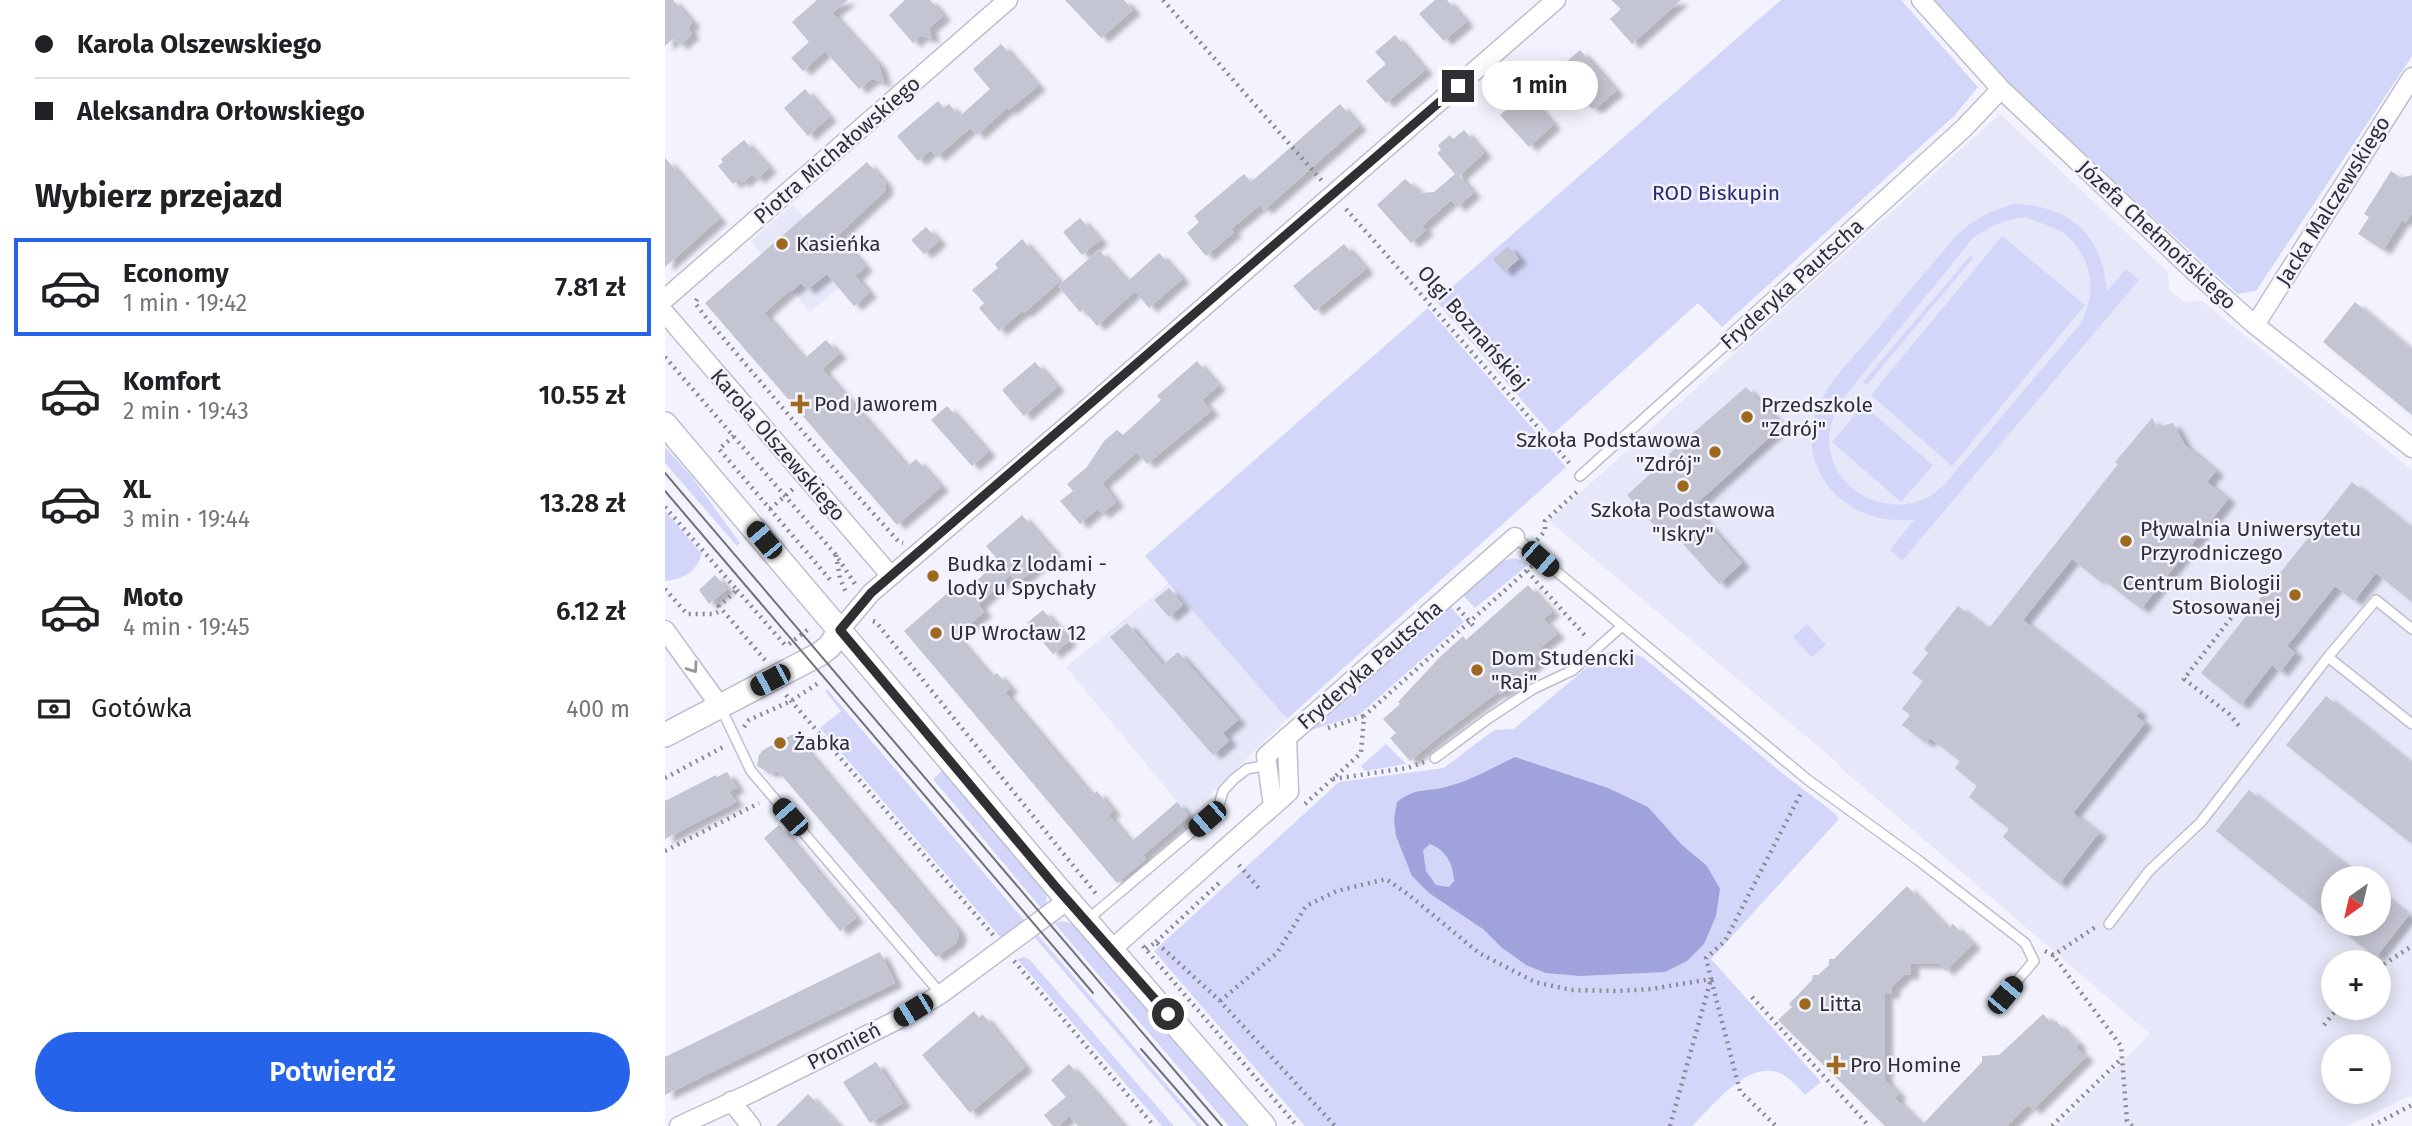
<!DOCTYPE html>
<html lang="pl">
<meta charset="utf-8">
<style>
:root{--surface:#fff;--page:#f2f2f2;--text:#202124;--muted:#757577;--line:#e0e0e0;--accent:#2563eb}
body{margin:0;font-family:"Fira Sans",sans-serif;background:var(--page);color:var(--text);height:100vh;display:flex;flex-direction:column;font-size:26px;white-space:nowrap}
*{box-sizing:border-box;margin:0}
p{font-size:23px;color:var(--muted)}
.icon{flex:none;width:38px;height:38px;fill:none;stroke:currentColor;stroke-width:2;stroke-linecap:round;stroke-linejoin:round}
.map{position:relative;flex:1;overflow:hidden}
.drawer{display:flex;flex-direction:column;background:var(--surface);width:665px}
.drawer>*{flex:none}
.top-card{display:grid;align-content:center;height:154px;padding:0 35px;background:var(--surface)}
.needle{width:46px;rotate:214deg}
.buttons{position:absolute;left:1656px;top:866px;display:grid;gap:14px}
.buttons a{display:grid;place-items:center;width:70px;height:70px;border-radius:50%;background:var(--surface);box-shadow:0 4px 18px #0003;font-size:35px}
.end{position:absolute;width:32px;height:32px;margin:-16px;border:9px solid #2f2f34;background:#fff;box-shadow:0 0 0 4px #fff}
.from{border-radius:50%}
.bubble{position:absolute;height:49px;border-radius:24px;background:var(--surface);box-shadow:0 4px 18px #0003;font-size:23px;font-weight:600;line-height:49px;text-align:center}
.car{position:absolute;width:21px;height:42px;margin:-21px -10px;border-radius:9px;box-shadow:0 0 5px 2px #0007;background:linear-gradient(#222 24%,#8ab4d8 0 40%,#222 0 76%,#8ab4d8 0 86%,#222 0)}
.top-card b{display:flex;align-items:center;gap:24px;height:66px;font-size:26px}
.top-card b+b{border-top:2px solid var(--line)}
.top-card i{width:18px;height:18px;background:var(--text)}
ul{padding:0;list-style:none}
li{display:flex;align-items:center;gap:21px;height:98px;margin:0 14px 10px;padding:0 21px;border:4px solid transparent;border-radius:0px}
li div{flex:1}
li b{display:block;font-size:26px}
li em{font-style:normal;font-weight:600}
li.active{border-color:var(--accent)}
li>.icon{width:63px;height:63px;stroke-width:1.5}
h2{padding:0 35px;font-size:32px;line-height:84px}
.pay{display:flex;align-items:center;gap:18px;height:77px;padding:0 35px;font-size:26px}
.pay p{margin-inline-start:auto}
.button{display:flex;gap:14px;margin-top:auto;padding:14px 35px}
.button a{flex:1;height:80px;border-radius:42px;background:var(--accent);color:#fff;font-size:28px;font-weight:600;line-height:80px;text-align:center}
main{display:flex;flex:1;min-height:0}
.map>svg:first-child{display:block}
</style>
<main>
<section class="drawer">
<div class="top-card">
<b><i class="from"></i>Karola Olszewskiego</b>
<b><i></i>Aleksandra Orłowskiego</b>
</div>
<h2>Wybierz przejazd</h2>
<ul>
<li class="active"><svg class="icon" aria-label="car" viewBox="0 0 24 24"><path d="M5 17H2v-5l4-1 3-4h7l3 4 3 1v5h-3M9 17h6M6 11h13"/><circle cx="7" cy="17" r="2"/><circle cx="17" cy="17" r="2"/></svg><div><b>Economy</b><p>1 min · 19:42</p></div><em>7.81 zł</em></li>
<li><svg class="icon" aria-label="car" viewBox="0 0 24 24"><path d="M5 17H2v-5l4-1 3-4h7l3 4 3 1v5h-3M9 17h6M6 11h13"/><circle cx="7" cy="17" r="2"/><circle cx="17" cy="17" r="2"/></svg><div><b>Komfort</b><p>2 min · 19:43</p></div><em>10.55 zł</em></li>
<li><svg class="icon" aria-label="car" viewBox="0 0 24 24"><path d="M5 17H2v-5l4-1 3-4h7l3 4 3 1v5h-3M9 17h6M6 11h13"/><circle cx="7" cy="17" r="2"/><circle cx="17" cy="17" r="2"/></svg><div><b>XL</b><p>3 min · 19:44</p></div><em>13.28 zł</em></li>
<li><svg class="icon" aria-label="car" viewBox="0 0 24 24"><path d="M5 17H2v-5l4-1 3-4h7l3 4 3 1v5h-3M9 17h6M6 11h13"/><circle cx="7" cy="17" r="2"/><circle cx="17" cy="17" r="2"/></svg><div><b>Moto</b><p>4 min · 19:45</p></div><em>6.12 zł</em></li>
</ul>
<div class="pay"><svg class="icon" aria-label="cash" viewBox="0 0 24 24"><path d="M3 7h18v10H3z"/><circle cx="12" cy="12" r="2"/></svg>Gotówka<p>400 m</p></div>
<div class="button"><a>Potwierdź</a></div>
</section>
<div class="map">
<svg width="1747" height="1126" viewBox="0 0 1747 1126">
<defs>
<filter id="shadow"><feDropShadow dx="8" dy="4.5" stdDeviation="2" flood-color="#0004"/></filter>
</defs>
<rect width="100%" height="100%" fill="#f2f3fe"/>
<path fill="#e6e7f8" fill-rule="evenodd" d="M 1335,114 L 1503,272 L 1504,290 L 1520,302 L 1537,301 L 1747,470 L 1747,1095 L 1682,1126 L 1393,1126 L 1485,1034 L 1176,768 L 1175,765 L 1148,742 L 884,521 ZM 1668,878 L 1713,878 L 1713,924 L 1668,924 ZM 1668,962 L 1713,962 L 1713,1008 L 1668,1008 ZM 1668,1046 L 1713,1046 L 1713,1092 L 1668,1092 Z
M 128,204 L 188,275 L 145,312 L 86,241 Z
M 504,583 L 622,719 L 524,816 L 401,667 Z"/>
<path fill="#d4d6f9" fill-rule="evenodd" d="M 1116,0 L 1236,0 L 1313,87 L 1289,116 L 1057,327 L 1033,303 L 887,435 L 771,301 Z
M 1270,0 L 1747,0 L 1747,56 L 1591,291 L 1573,294 L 1361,102 Z
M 1349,204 C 1390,205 1424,221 1437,264 C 1440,272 1440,282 1442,291 L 1461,269 L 1474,280 L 1237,561 L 1225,550 L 1249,520 C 1216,522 1186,514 1164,487 C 1150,469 1142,443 1148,421 C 1158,385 1188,358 1212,330 C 1238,298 1265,267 1291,236 C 1308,219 1327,210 1349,204 ZM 1361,217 C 1373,222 1386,226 1397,232 C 1403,235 1408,242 1412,247 C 1430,271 1429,298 1415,324 L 1279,485 C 1274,489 1268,495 1262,498 C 1218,519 1163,488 1164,438 C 1164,427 1169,417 1172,406 L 1308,238 C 1325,226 1340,219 1361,217 Z
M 1337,236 L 1420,305 L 1287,466 L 1206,395 Z
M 1305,256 L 1308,258 L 1202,385 L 1198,382 Z
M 763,308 L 901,467 L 622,719 L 480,556 Z
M 1198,405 L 1268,465 L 1236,502 L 1167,442 Z
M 0,447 L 27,477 L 75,543 L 72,546 L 0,463 Z
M 0,511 L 37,554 C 32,571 18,580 0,581 Z
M 850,558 L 864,564 L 810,608 L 797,594 C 812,580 828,561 850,558 Z
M 786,607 L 799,622 L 695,714 L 644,731 Z
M 1142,624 L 1161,645 L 1147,657 L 1128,637 Z
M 958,649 L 979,658 L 1117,773 L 1168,812 L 1174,819 L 1046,959 L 1156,1082 L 1140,1095 C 1133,1087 1125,1078 1115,1073 C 1082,1060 1049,1105 1027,1126 L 640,1126 L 489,951 L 674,782 L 779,768 L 829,730 L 849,729 L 939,653 Z
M 162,689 L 359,920 L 336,938 L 155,728 L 176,711 L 160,691 Z
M 721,744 L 741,764 L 701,771 L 696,766 Z
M 278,770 L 382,894 L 381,904 L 377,909 L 268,779 Z
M 396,921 L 409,924 L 582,1126 L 564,1126 L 389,923 Z
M 373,935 L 537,1126 L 532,1126 L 370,938 Z
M 359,957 L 365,960 L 509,1126 L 497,1126 L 352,959 Z"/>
<path fill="#9fa2db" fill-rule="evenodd" d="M 850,757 L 943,788 L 983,807 L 1017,845 L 1042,866 L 1055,889 L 1051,916 L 1039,944 L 1022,961 L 1000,972 L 915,976 L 881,973 L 861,965 L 836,947 L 818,929 L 764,893 L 747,876 L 731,836 L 729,819 L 732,802 C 753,786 762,793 784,786 C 807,780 829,767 850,757 ZM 765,844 C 782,851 788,864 789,881 L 784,887 L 771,885 L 761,871 L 758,850 Z"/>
<path fill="#c4c5d2" filter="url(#shadow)" d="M 0,0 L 8,0 L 27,22 L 23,29 L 27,34 L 15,45 L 8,39 L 0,46 Z
M 152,0 L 183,0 L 167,13 L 214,65 L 219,83 L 207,79 L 194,89 L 160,51 L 138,71 L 126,58 L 144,42 L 127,22 Z
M 240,0 L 265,0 L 278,16 L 264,28 L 267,39 L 255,36 L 248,43 L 224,15 Z
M 400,0 L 459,0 L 468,10 L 436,38 Z
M 770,0 L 782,0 L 801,22 L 779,41 L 754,14 Z
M 946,0 L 1016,0 L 967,44 L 945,19 L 956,9 Z
M 730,35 L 760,70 L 721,103 L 701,81 L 721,64 L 710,52 Z
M 336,44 L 373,86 L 344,110 L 342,108 L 312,135 L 295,116 L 325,89 L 308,69 Z
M 915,50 L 951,91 L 931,108 L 929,107 L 927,109 L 897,75 L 900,72 L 895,67 Z
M 140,89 L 164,117 L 143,136 L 119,108 Z
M 861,93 L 888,125 L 864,147 L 835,115 Z
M 273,101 L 279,108 L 284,104 L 305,128 L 272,157 L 266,150 L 253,161 L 232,136 Z
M 675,104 L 694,126 L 599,210 L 595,205 L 566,229 L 569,232 L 541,256 L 522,233 L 534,222 L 529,216 L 579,174 L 586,182 Z
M 799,130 L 819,153 L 794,176 L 808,193 L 792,207 L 786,200 L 757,226 L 761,230 L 746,243 L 712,205 L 740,179 L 756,193 L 769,192 L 790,174 L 772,153 L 776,150 L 773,145 L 785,135 L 788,139 Z
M 79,140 L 104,168 L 92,179 L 87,174 L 77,183 L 74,179 L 68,184 L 53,166 L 58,162 L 56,159 Z
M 0,158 L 54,219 L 0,267 Z
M 202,162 L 221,184 L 219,187 L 221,190 L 173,235 L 200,267 L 190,276 L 204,293 L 189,306 L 162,274 L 142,290 L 136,283 L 127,291 L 126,289 L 99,313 L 139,359 L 161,340 L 174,354 L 157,369 L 242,467 L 251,459 L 276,487 L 232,525 L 40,303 Z
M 1726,171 L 1736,178 L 1747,175 L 1747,213 L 1741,222 L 1737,220 L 1718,250 L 1693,234 L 1704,217 L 1699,214 Z
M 415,218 L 435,240 L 417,255 L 398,232 Z
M 261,227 L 274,241 L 259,254 L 246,240 Z
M 357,239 L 394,282 L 359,313 L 357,311 L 334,331 L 314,308 L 319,303 L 307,290 L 333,268 L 330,264 Z
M 679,244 L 701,269 L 650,311 L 628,286 Z
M 843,246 L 854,259 L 839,272 L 828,259 Z
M 434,250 L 470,291 L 432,326 L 418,309 L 415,312 L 393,286 Z
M 494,253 L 517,279 L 484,308 L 462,282 Z
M 1690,302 L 1747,350 L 1747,415 L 1658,342 Z
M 532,361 L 553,386 L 537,400 L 546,411 L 482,464 L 472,452 L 437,483 L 451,502 L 437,514 L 432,509 L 415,524 L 395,501 L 408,491 L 402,484 L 422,467 L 439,441 L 452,430 L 458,435 L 496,400 L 492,396 Z
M 370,362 L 392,387 L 359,416 L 337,390 Z
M 1081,387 L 1117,426 L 1028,507 L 1077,563 L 1054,584 L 1004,528 L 997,534 L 962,495 L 1005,456 L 1004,454 Z
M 282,406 L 323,452 L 307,466 L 266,420 Z
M 1487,418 L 1492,427 L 1508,423 L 1520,445 L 1551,471 L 1542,482 L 1563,499 L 1476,609 L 1435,577 L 1433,580 L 1407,559 L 1358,620 L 1475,712 L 1471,716 L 1480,723 L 1408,813 L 1434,833 L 1394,884 L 1338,837 L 1344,829 L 1304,797 L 1312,786 L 1290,768 L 1295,761 L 1265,738 L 1261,743 L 1237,725 L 1245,715 L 1237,709 L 1258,681 L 1247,673 L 1263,653 L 1259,649 L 1293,606 L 1321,628 L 1323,626 L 1325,627 L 1453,464 L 1450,462 Z
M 1687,482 L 1747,529 L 1747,602 L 1711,573 L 1689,601 L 1670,586 L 1622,646 L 1630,653 L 1615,672 L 1607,665 L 1576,705 L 1536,673 Z
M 357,515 L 389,552 L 353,583 L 345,575 L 313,605 L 319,612 L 291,636 L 326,677 L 332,673 L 345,688 L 340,693 L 427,796 L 432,791 L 448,811 L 443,815 L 466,842 L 512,802 L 524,816 L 478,855 L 481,859 L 452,883 L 239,631 L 294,583 L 300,591 L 329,565 L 328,564 L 333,560 L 321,546 Z
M 50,575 L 62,589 L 44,604 L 34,590 Z
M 863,585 L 887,612 L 878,619 L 892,634 L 875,648 L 878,651 L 870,658 L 873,661 L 835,695 L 833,692 L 776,735 L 745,761 L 725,738 L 731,733 L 718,719 L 735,704 L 733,702 L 776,656 L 798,636 L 801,640 Z
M 504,588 L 518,605 L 504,617 L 489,600 Z
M 378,610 L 404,641 L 388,654 L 362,623 Z
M 462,623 L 498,665 L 513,652 L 573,720 L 558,733 L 564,741 L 548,755 L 445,637 Z
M 1661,696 L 1747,764 L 1747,844 L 1621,745 Z
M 128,734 L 291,928 L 294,935 L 291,943 L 271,957 L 113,771 L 104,773 L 92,766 L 94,755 L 98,750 Z
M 62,772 L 72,788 L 64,792 L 71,802 L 0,839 L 0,801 L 51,775 L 52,777 Z
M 1584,790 L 1697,878 L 1668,878 L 1668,924 L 1551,831 Z
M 114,825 L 191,918 L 175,931 L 99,838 Z
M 1242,886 L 1283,929 L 1288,924 L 1308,944 L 1281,971 L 1274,964 L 1246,964 L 1246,975 L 1239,975 L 1227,987 L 1227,994 L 1220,994 L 1220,1080 L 1234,1094 L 1230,1098 L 1257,1125 L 1317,1062 L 1317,1056 L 1334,1055 L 1378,1014 L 1388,1024 L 1391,1021 L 1402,1033 L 1414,1044 L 1411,1047 L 1421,1057 L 1368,1110 L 1363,1105 L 1342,1126 L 1220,1126 L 1113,1020 L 1127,1007 L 1124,1004 L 1147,980 L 1148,975 L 1153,975 L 1164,965 L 1164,959 L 1169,959 Z
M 1713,891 L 1744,915 L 1711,957 L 1668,924 L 1713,924 Z
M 215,952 L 230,983 L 0,1095 L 0,1057 Z
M 309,1011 L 314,1018 L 318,1015 L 360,1067 L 305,1113 L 257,1055 Z
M 211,1062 L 238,1103 L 205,1123 L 178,1082 Z
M 404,1064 L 430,1093 L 458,1126 L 413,1126 L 404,1116 L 393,1126 L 388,1126 L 379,1115 L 401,1097 L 386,1080 Z
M 143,1094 L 174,1126 L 111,1126 Z"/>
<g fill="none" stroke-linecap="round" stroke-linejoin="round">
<g stroke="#bebfcd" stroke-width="12">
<path id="service" d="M 915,476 L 1065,341
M 850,537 L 1143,780 L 1253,860 L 1360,943 L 1369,961 L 1340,995
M 1663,657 L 1711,600 L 1747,629
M 56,708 L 86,771 L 276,994
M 770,758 L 824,718 L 868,689 L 908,670 L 957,626
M 422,920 L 542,819 L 554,805 L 558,791 L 569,779 L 582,769 L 602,765
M 1444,924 L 1484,871 L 1536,822 L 1663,657 L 1747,724"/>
</g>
<g stroke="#bebfcd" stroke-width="21">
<path id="minor" d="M 1256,0 L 1336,89 L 1530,272 L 1590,325 L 1747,448
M 0,299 L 343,0
M 0,313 L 226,576
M 1590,325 L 1747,77
M 1065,341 L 1299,128 L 1336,89
M 0,630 L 55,706
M 175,630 L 206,593 L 409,420 L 891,0
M 608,806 L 601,756 L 850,537
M 447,949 L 624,792 L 622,737
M 66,1101 L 86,1126
M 14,1126 L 88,1092 L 236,1018 L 276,994 L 403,900"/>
</g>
<g stroke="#bebfcd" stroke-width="26">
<path id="tertiary" d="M 0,424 L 390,885 L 599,1126
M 0,735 L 155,654 L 165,646 L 175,630"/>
</g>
<path stroke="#8a8a92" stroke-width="4.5" stroke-dasharray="2 5" stroke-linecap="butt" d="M 498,0 L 657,181
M 681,209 L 906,465
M 32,299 L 30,303 L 43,320 L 189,492 L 234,542 L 238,543
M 0,357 L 171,555 L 190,584
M 69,436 L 54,449 L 167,582
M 0,507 L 72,590 L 54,606 L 100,660
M 105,509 L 128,489
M 872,540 L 880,531 L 880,521 L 915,489
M 171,555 L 175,578 L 182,595
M 862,571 L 922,638
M 0,589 L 22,614 L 49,614 L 53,612
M 72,590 L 121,646
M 793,608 L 811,629
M 1566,618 L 1519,679 L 1564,714 L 1575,727
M 208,621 L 211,622 L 432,895
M 124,644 L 145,628
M 121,695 L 328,935
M 79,727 L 84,720 L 126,701 L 155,682
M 663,728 L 699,716
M 0,778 L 58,747
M 668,779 L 742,768 L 759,762
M 640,804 L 696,753 L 699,716 L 867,566
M 0,851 L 94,803
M 574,865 L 596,891
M 491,942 L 556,881
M 478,946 L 632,1126
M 481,949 L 491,942 L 555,1001 L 670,1126
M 1380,951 L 1388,955 L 1456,1046 L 1462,1121 L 1467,1126
M 1387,956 L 1432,926
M 349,961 L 489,1126
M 1713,968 L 1747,946
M 1087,997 L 1204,1126
M 555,1001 L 612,953 L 641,906 L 672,891 L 721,879 L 744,895 L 814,953 L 870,982 L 906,990 L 953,991 L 986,989 L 1046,979 L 1041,958 L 1060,941 L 1136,793
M 1659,1025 L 1673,1008
M 1005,1126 L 1046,979 L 1075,1091 L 1111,1126
M 1387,1126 L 1457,1058
M 1707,1126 L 1747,1105"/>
<use href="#service" stroke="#fff" stroke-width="9"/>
<use href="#minor" stroke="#fff" stroke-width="18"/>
<use href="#tertiary" stroke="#fff" stroke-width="23"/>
<path stroke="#717178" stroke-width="2" d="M 0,473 L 557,1126
M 0,491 L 428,993
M 476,1049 L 543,1126"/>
</g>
<defs><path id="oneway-chevron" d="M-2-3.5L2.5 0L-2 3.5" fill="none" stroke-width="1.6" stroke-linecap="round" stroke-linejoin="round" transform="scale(1.75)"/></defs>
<use stroke="#97979a" href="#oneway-chevron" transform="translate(28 668) rotate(55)"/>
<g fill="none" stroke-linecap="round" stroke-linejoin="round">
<path stroke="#2f2f34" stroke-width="9" d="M 503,1014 L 390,886 L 175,630 L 206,593 L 793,86"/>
</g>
<g fill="#9c691e" stroke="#f2f3fe" stroke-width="2.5">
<circle cx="117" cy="244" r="7"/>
<path d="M131.5 393.5h7v7h7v7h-7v7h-7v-7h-7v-7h7z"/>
<circle cx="1082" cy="417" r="7"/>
<circle cx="1050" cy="452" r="7"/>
<circle cx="1018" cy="486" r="7"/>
<circle cx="1461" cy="541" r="7"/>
<circle cx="268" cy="576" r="7"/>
<circle cx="1630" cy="595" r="7"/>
<circle cx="271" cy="633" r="7"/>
<circle cx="812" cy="670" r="7"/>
<circle cx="115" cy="743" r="7"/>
<circle cx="1140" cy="1004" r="7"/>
<path d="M1167.5 1054.5h7v7h7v7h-7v7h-7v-7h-7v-7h7z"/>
</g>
<g text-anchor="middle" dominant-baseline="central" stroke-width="5" stroke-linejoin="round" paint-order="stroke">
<g font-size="21" fill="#2f2f34" stroke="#f2f3fe">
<text transform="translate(172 150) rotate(-41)">Piotra Michałowskiego</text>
<text transform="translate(1668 201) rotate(-58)">Jacka Malczewskiego</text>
<text transform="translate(1492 235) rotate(43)">Józefa Chełmońskiego</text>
<text transform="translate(1127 284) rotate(-42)">Fryderyka Pautscha</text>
<text transform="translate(808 328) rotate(49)">Olgi Boznańskiej</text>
<text transform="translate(113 445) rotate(49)">Karola Olszewskiego</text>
<text transform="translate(705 665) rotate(-41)">Fryderyka Pautscha</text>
<text transform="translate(179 1046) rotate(-27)">Promień</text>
</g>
<g font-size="21" fill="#2e296c" stroke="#f2f3fe">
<text x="1051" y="193">ROD Biskupin</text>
</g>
<g font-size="21" fill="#2f2f34" stroke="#f2f3fe" text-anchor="start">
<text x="131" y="244">Kasieńka</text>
<text x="149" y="404">Pod Jaworem</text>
<text x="1096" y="405">Przedszkole<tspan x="1096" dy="24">"Zdrój"</tspan></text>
<text x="1036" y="440" text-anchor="end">Szkoła Podstawowa<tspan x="1036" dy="24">"Zdrój"</tspan></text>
<text x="1018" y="510" text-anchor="middle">Szkoła Podstawowa<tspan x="1018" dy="24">"Iskry"</tspan></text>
<text x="1475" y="529">Pływalnia Uniwersytetu<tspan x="1475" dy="24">Przyrodniczego</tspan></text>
<text x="282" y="564">Budka z lodami -<tspan x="282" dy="24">lody u Spychały</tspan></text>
<text x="1616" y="583" text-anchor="end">Centrum Biologii<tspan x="1616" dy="24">Stosowanej</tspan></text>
<text x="285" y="633">UP Wrocław 12</text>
<text x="826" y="658">Dom Studencki<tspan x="826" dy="24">"Raj"</tspan></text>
<text x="129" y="743">Żabka</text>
<text x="1154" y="1004">Litta</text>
<text x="1185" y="1065">Pro Homine</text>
</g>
</g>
</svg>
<div class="buttons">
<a><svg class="needle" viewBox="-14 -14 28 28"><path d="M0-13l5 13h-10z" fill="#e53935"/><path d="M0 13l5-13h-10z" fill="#757577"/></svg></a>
<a>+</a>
<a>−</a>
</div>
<i class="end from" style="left:503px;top:1014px"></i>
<i class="end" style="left:793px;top:86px"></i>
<div class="bubble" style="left:817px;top:61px;width:116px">1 min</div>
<i class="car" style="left:99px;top:540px;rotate:320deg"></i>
<i class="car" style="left:875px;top:559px;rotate:131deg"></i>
<i class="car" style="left:105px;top:680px;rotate:242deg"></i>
<i class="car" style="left:125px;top:817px;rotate:319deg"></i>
<i class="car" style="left:542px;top:819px;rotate:229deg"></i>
<i class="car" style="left:1340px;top:995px;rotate:40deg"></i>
<i class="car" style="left:248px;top:1010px;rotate:239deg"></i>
</div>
</main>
